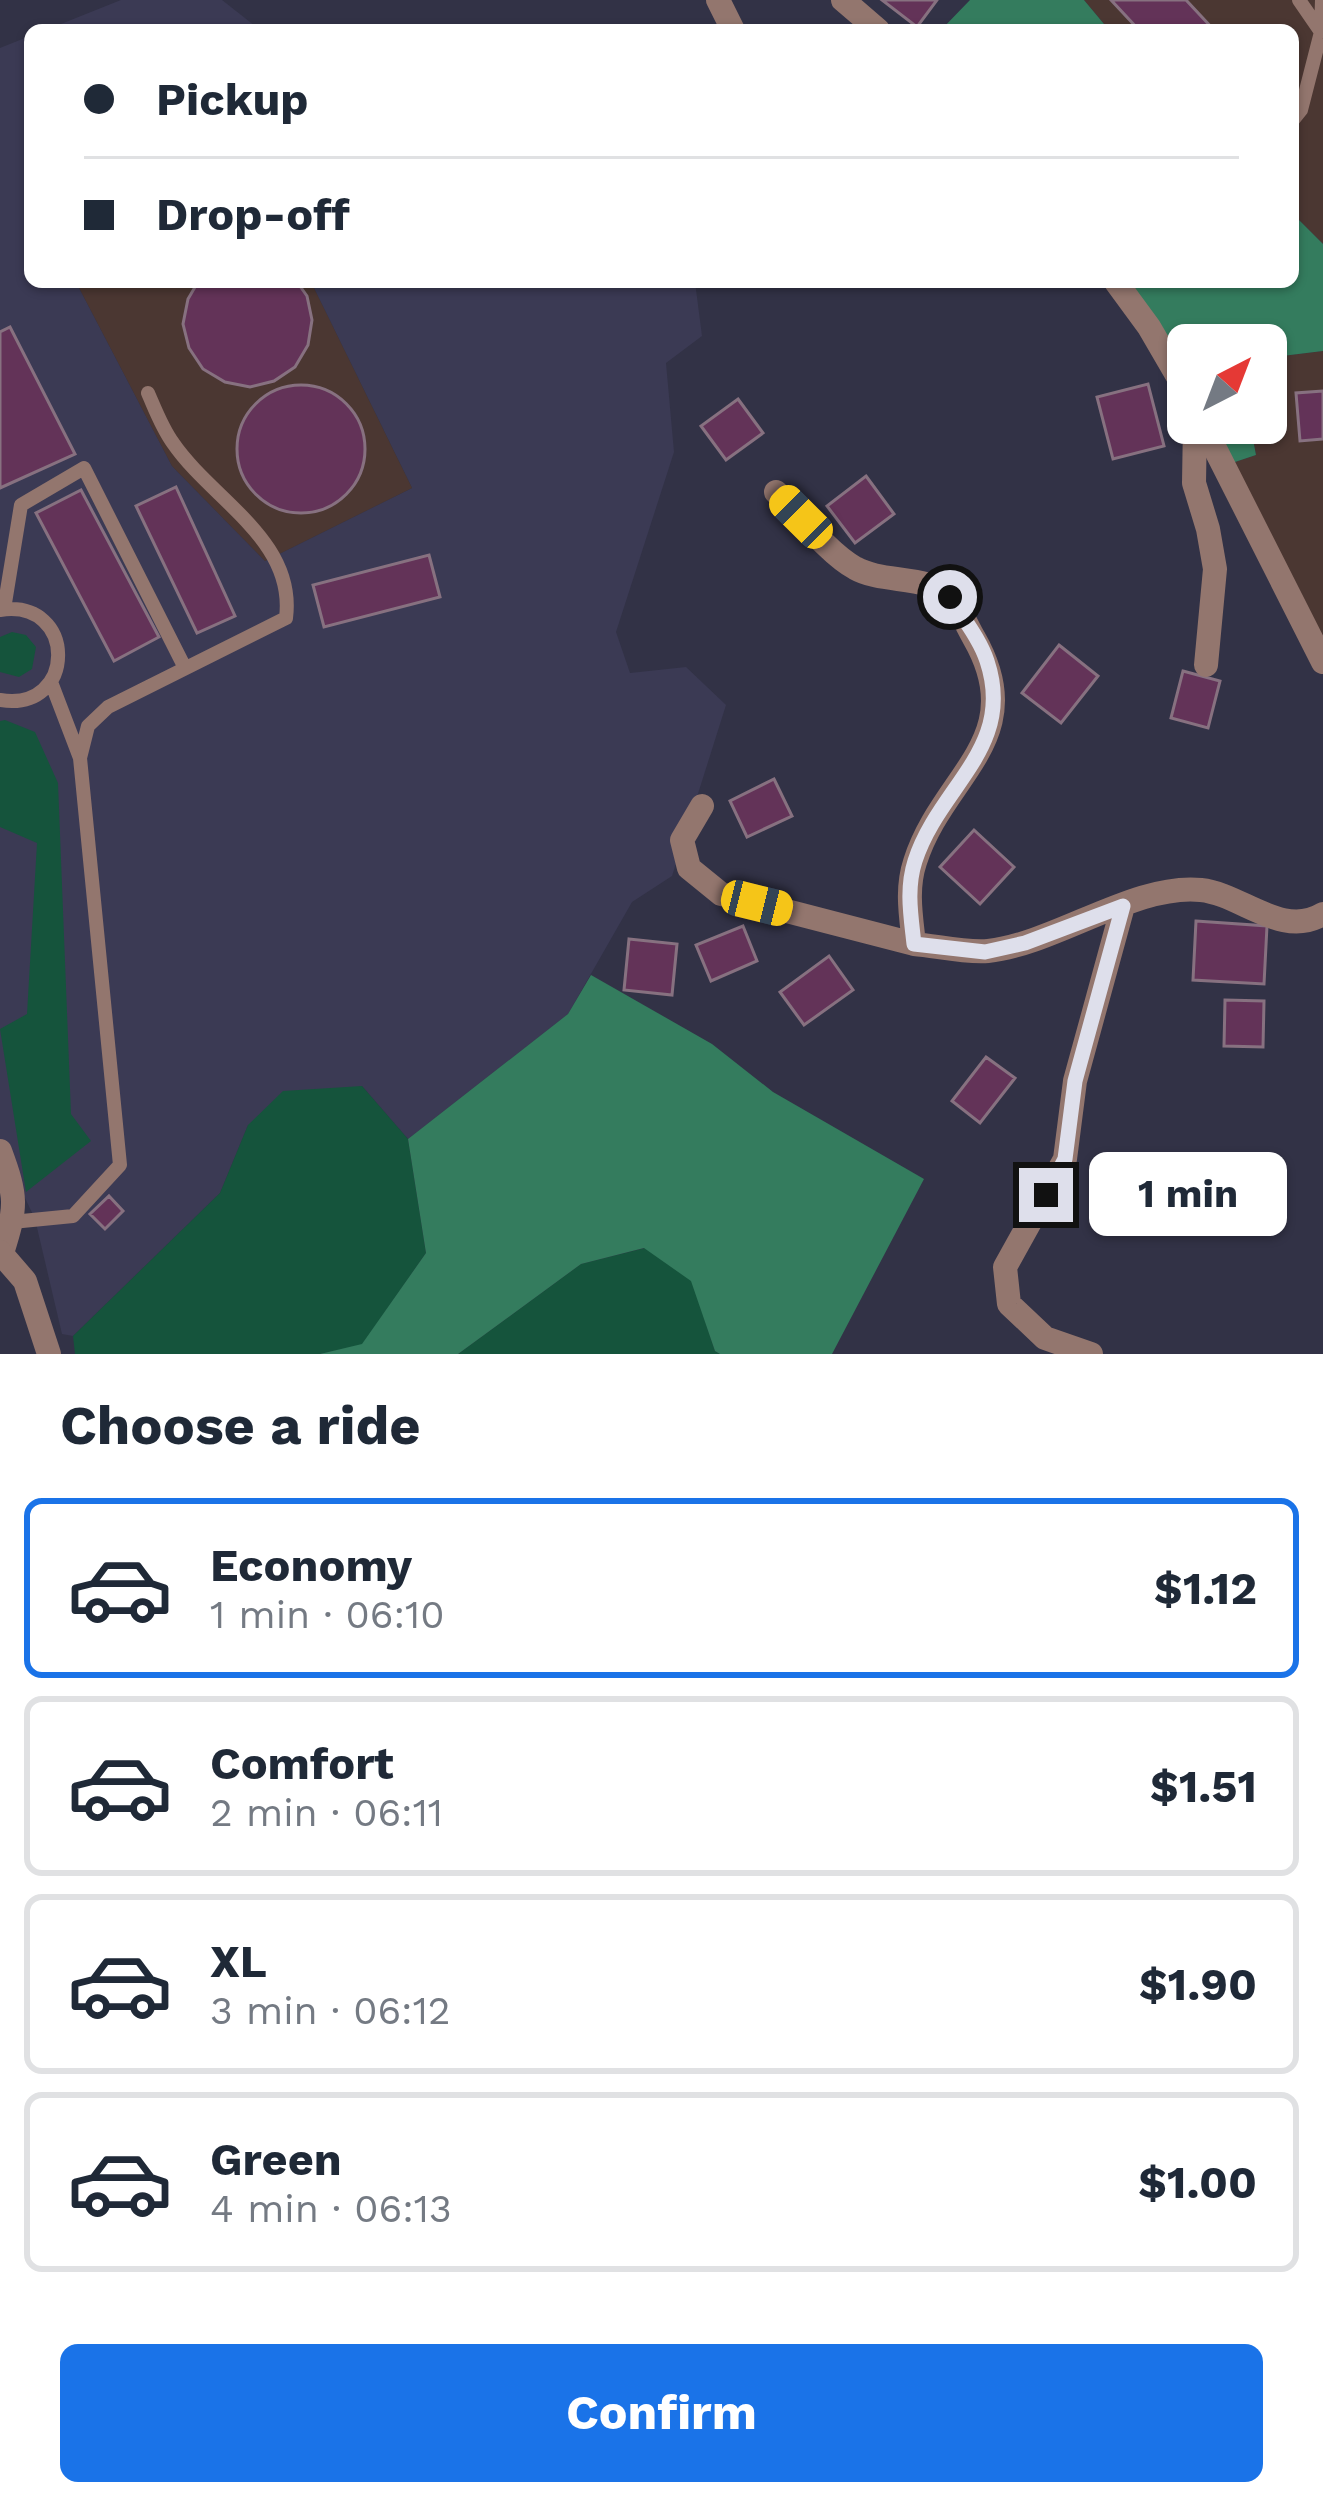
<!DOCTYPE html>
<meta charset="utf-8">
<style>
:root{--surface:#fff;--page:#f2f2f3;--text:#1f2937;--muted:#747a83;--line:#e0e1e3;--accent:#1a73e8}
body{margin:0;font-family:"Work Sans",sans-serif;background:var(--page);color:var(--text);height:100vh;display:flex;flex-direction:column;font-size:45px;white-space:nowrap}
*{box-sizing:border-box;margin:0}
p{font-size:39px;color:var(--muted)}
.icon{flex:none;width:66px;height:66px;fill:none;stroke:currentColor;stroke-width:2;stroke-linecap:round;stroke-linejoin:round}
.map{position:relative;height:1354px;overflow:hidden}
.sheet{display:flex;flex-direction:column;background:var(--surface);flex:1}
.sheet>*{flex:none}
.top-card{position:absolute;left:24px;top:24px;width:1275px;height:264px;border-radius:18px;box-shadow:0 3px 9px #0004;display:grid;align-content:center;height:264px;padding:0 60px;background:var(--surface)}
.needle{width:78px;rotate:42deg}
.buttons{position:absolute;left:1167px;top:324px;display:grid;gap:24px}
.buttons a{display:grid;place-items:center;width:120px;height:120px;border-radius:18px;background:var(--surface);box-shadow:0 3px 9px #0004;font-size:60px}
.end{position:absolute;width:54px;height:54px;margin:-27px;border:15px solid #dedfeb;background:#111;box-shadow:0 0 0 6px #111}
.from{border-radius:50%}
.bubble{position:absolute;height:84px;border-radius:18px;background:var(--surface);box-shadow:0 3px 9px #0004;font-size:39px;font-weight:700;line-height:84px;text-align:center}
.car{position:absolute;width:36px;height:72px;margin:-36px -18px;border-radius:15px;box-shadow:0 0 9px 3px #0007;background:linear-gradient(#f5c518 24%,#345 0 40%,#f5c518 0 76%,#345 0 86%,#f5c518 0)}
.top-card b{display:flex;align-items:center;gap:42px;height:114px;font-size:45px}
.top-card b+b{border-top:3px solid var(--line)}
.top-card i{width:30px;height:30px;background:var(--text)}
ul{padding:0;list-style:none}
li{display:flex;align-items:center;gap:36px;height:180px;margin:0 24px 18px;padding:0 36px;border:6px solid var(--line);border-radius:18px}
li div{flex:1}
li b{display:block;font-size:45px}
li em{font-style:normal;font-weight:700}
li.on{border-color:var(--accent)}
li>.icon{width:108px;height:108px;stroke-width:1.5}
h2{padding:0 60px;font-size:54px;line-height:144px}
.primary-button{display:flex;gap:24px;margin-top:auto;padding:24px 60px}
.primary-button a{flex:1;height:138px;border-radius:18px;background:var(--accent);color:#fff;font-size:48px;font-weight:700;line-height:138px;text-align:center}
.map>svg:first-child{display:block}
</style>
<div class="map">
<svg width="1323" height="1354" viewBox="0 0 1323 1354">
<rect width="100%" height="100%" fill="#323246"/>
<path fill="#3b3a54" d="M 121,0 L 222,0 L 260,30 L 46,30 Z
M 30,36 L 30,282 L 76,282 L 172,466 L 265,561 L 412,488 L 311,282 L 695,282 L 702,336 L 666,363 L 674,452 L 616,632 L 630,673 L 686,667 L 726,705 L 672,876 L 632,902 L 568,1014 L 408,1139 L 362,1086 L 248,1125 L 220,1193 L 73,1336 L 62,1334 L 35,1219 L 0,1145 L 0,48 Z"/>
<path fill="#4b3732" d="M 1084,0 L 1323,0 L 1323,244 L 1293,214 L 1293,30 L 1109,30 Z
M 76,282 L 311,282 L 412,488 L 265,561 L 172,466 Z
M 1323,351 L 1323,662 L 1223,466 L 1256,455 L 1250,423 L 1266,423 L 1266,358 Z"/>
<path fill="#15543c" d="M 12,632 L 26,635 L 36,647 L 32,669 L 19,677 L 0,672 L 0,637 Z
M 5,720 L 35,732 L 58,783 L 71,1114 L 91,1141 L 26,1192 L 0,1029 L 27,1014 L 37,843 L 0,827 L 0,721 Z
M 362,1086 L 408,1139 L 426,1253 L 362,1345 L 320,1354 L 75,1354 L 73,1336 L 220,1193 L 248,1125 L 283,1091 Z
M 645,1248 L 692,1281 L 715,1351 L 720,1354 L 458,1354 L 581,1264 Z"/>
<path fill="#347c5e" d="M 970,0 L 1084,0 L 1109,30 L 941,30 Z
M 1293,214 L 1323,244 L 1323,351 L 1266,358 L 1266,345 L 1188,345 L 1188,394 L 1116,282 L 1293,282 Z
M 1202,423 L 1250,423 L 1256,455 L 1223,466 Z
M 591,975 L 712,1044 L 773,1092 L 924,1179 L 832,1354 L 720,1354 L 715,1351 L 691,1281 L 644,1248 L 581,1264 L 458,1354 L 320,1354 L 362,1344 L 426,1253 L 408,1139 L 568,1014 Z"/>
<path fill="#633358" stroke="#877180" stroke-width="3" d="M 882,0 L 937,0 L 917,27 Z
M 1111,0 L 1186,0 L 1214,30 L 1139,30 Z
M 198,282 L 297,282 L 307,296 L 312,320 L 308,345 L 295,367 L 274,381 L 250,387 L 225,382 L 203,369 L 189,348 L 183,324 L 188,299 Z
M 10,327 L 75,454 L 0,488 L 0,332 Z
M 1148,384 L 1164,446 L 1113,459 L 1097,397 Z
M237 449a64 64 0 1 1 128 0a64 64 0 1 1-128 0Z
M 1323,391 L 1323,439 L 1300,441 L 1296,393 Z
M 738,399 L 763,433 L 726,460 L 701,426 Z
M 866,476 L 894,514 L 855,543 L 827,506 Z
M 176,487 L 235,616 L 197,633 L 136,506 Z
M 81,490 L 159,637 L 114,661 L 36,513 Z
M 429,555 L 440,597 L 324,627 L 313,585 Z
M 1059,645 L 1098,676 L 1061,723 L 1022,693 Z
M 1183,671 L 1220,681 L 1208,728 L 1171,718 Z
M 774,779 L 792,816 L 747,837 L 730,801 Z
M 974,830 L 1014,867 L 980,904 L 940,867 Z
M 1196,921 L 1267,926 L 1264,984 L 1193,980 Z
M 743,926 L 757,961 L 711,981 L 696,945 Z
M 629,939 L 677,944 L 672,995 L 624,990 Z
M 829,956 L 853,990 L 804,1025 L 780,992 Z
M 1225,1000 L 1264,1001 L 1263,1047 L 1224,1046 Z
M 986,1057 L 1015,1078 L 980,1123 L 952,1101 Z
M 109,1196 L 123,1211 L 105,1229 L 90,1214 Z"/>
<g fill="none" stroke-linecap="round" stroke-linejoin="round">
<path stroke="#93766e" stroke-width="14" d="M 1299,0 L 1321,32
M 1293,120 L 1301,110 L 1321,32 L 1322,0
M 4,609 L 21,505 L 84,468 L 184,666
M 0,610 C 78,598 77,713 0,700
M 51,682 L 80,758
M 12,1222 L 73,1216 L 120,1165 L 80,758 L 88,726 L 108,707 L 286,618 C 296,540 212,500 173,443 C 162,428 155,409 148,393"/>
<path stroke="#93766e" stroke-width="24" d="M 718,0 L 733,30
M 1195,423 L 1194,483 L 1208,529 L 1215,569 L 1206,665
M 702,806 L 682,840 L 689,868 L 721,894 L 914,944 C 911,916 906,889 915,862 C 942,775 1032,739 974,638 C 967,626 960,609 951,598 C 929,574 883,584 855,568 C 829,554 798,514 776,492
M 914,944 C 937,946 965,953 988,951 C 1055,944 1135,883 1201,890 C 1241,894 1282,939 1323,914
M 0,1151 C 17,1197 17,1206 2,1253
M 1091,1354 L 1045,1338 L 1009,1304 L 1005,1267 L 1065,1159 L 1075,1081 L 1123,906"/>
<path stroke="#93766e" stroke-width="24" d="M 843,0 L 878,30
M 1116,282 L 1149,327 L 1188,394
M 1202,423 L 1323,662
M 0,1252 L 25,1281 L 49,1354"/>
</g>
<g fill="none" stroke-linecap="round" stroke-linejoin="round">
<path stroke="#dedfeb" stroke-width="15" d="M 950,597 C 962,617 980,639 987,661 C 1016,748 939,786 915,861 C 906,889 911,916 914,944 L 985,952 L 1025,943 L 1123,906 L 1075,1081 L 1065,1159 L 1046,1195"/>
</g>
</svg>
<div class="buttons">
<a><svg class="needle" viewBox="-14 -14 28 28"><path d="M0-13l5 13h-10z" fill="#e53935"/><path d="M0 13l5-13h-10z" fill="#747a83"/></svg></a>
</div>
<i class="end from" style="left:950px;top:597px"></i>
<i class="end" style="left:1046px;top:1195px"></i>
<div class="bubble" style="left:1089px;top:1152px;width:198px">1 min</div>
<i class="car" style="left:801px;top:517px;rotate:315deg"></i>
<i class="car" style="left:757px;top:903px;rotate:104deg"></i>
<div class="top-card">
<b><i class="from"></i>Pickup</b>
<b><i></i>Drop-off</b>
</div>
</div>
<section class="sheet">
<h2>Choose a ride</h2>
<ul>
<li class="on"><svg class="icon" aria-label="car" viewBox="0 0 24 24"><path d="M5 17H2v-5l4-1 3-4h7l3 4 3 1v5h-3M9 17h6M6 11h13"/><circle cx="7" cy="17" r="2"/><circle cx="17" cy="17" r="2"/></svg><div><b>Economy</b><p>1 min · 06:10</p></div><em>$1.12</em></li>
<li><svg class="icon" aria-label="car" viewBox="0 0 24 24"><path d="M5 17H2v-5l4-1 3-4h7l3 4 3 1v5h-3M9 17h6M6 11h13"/><circle cx="7" cy="17" r="2"/><circle cx="17" cy="17" r="2"/></svg><div><b>Comfort</b><p>2 min · 06:11</p></div><em>$1.51</em></li>
<li><svg class="icon" aria-label="car" viewBox="0 0 24 24"><path d="M5 17H2v-5l4-1 3-4h7l3 4 3 1v5h-3M9 17h6M6 11h13"/><circle cx="7" cy="17" r="2"/><circle cx="17" cy="17" r="2"/></svg><div><b>XL</b><p>3 min · 06:12</p></div><em>$1.90</em></li>
<li><svg class="icon" aria-label="car" viewBox="0 0 24 24"><path d="M5 17H2v-5l4-1 3-4h7l3 4 3 1v5h-3M9 17h6M6 11h13"/><circle cx="7" cy="17" r="2"/><circle cx="17" cy="17" r="2"/></svg><div><b>Green</b><p>4 min · 06:13</p></div><em>$1.00</em></li>
</ul>
<div class="primary-button"><a>Confirm</a></div>
</section>
